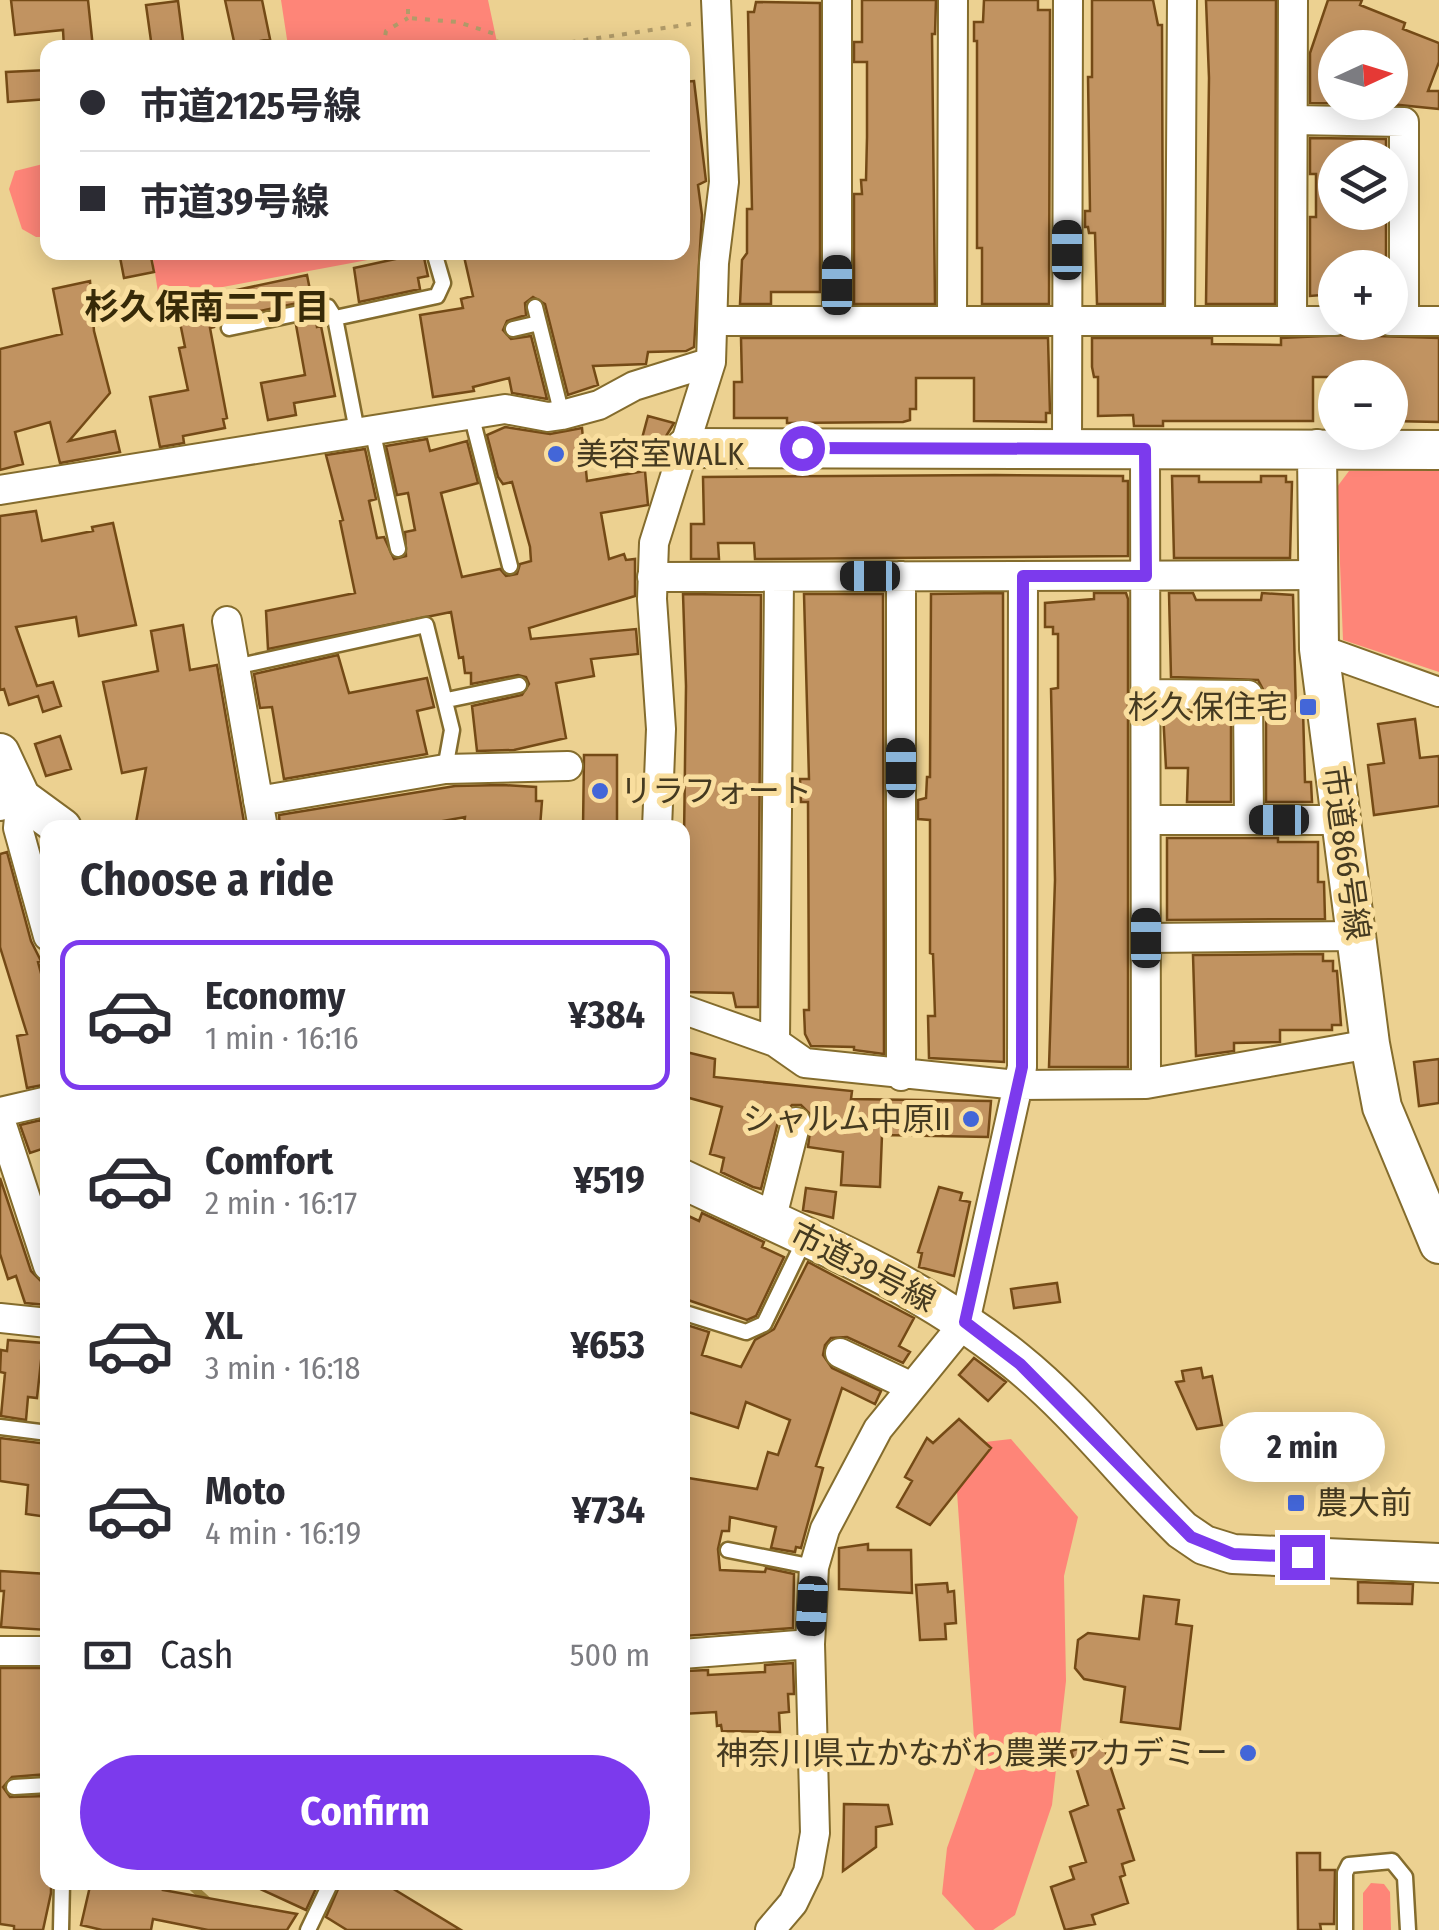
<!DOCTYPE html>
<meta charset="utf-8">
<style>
:root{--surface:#fff;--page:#f7f7f7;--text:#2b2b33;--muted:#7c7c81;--line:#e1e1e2;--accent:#7c3aed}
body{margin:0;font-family:"Fira Sans Condensed","Noto Sans JP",sans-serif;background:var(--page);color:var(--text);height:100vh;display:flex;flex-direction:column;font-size:38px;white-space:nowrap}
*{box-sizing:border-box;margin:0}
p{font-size:32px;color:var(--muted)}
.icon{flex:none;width:55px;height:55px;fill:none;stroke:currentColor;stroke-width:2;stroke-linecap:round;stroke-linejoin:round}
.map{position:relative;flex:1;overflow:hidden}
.panel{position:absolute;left:40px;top:820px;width:650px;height:1070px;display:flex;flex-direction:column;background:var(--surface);border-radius:20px;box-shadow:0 5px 25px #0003}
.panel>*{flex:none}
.banner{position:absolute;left:40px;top:40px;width:650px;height:220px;border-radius:20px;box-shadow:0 5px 25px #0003;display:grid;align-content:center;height:220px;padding:0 40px;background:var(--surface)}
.needle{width:65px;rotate:86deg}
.buttons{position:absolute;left:1318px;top:30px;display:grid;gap:20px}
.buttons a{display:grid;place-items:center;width:90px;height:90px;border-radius:50%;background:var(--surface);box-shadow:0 5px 25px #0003;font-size:50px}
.end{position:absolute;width:45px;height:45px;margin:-22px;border:12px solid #7c3aed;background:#fff;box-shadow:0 0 0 5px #fff}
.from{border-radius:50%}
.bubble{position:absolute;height:70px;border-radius:35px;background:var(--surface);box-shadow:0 5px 25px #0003;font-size:32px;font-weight:700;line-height:70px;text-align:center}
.car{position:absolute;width:30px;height:60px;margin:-30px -15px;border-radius:12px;box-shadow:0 0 8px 2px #0007;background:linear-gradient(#222 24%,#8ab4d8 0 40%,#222 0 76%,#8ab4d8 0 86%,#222 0)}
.banner b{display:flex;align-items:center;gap:35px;height:95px;font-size:38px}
.banner b+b{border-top:2px solid var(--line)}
.banner i{width:25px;height:25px;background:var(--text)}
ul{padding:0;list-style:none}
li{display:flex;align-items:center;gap:30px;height:150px;margin:0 20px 15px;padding:0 20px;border:5px solid transparent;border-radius:20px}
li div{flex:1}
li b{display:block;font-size:38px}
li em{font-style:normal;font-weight:700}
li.active{border-color:var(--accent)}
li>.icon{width:90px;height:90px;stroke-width:1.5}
h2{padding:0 40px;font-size:45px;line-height:120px}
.pay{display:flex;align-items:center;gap:25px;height:110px;padding:0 40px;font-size:38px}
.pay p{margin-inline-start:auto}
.primary-button{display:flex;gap:20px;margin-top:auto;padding:20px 40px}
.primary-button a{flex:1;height:115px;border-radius:60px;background:var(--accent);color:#fff;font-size:40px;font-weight:700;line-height:115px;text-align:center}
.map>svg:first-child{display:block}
</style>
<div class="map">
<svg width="1439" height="1930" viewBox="0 0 1439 1930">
<rect width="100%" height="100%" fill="#ecd191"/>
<path fill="#fe8578" d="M 281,0 L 488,0 L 498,47 L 276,47 L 288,46 Z
M 47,163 L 47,237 L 36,237 L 22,229 L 9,189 L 15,171 Z
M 152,253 L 152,252 L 405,253 L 159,299 Z
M 1439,469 L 1439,672 L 1343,640 L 1337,487 L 1349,471 Z
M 1011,1439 L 1078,1517 L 1064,1576 L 1066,1681 L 1052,1805 L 1015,1915 L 993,1930 L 975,1930 L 942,1894 L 947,1848 L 976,1767 L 955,1463 L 959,1445 Z
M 1371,1883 L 1384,1884 L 1390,1892 L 1391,1930 L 1363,1930 L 1363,1893 Z"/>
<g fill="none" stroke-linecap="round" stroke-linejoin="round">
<path stroke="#aa8c40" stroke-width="8" d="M 187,1882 L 210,1903"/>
</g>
<path fill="#c19361" stroke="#744a16" stroke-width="2.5" d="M 11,0 L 88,0 L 93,48 L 64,48 L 63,30 L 15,35 Z
M 225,0 L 262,0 L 270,39 L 235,46 Z
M 862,0 L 936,0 L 935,34 L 932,34 L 935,304 L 854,304 L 854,194 L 862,194 L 861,180 L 866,180 L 867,137 L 867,62 L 854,62 L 854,42 L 862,42 Z
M 984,0 L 1038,0 L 1038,10 L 1050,10 L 1049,304 L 982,304 L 982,248 L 977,248 L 977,41 L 974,41 L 974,22 L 983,22 Z
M 1092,0 L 1153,0 L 1158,25 L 1162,25 L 1163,304 L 1097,304 L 1095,233 L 1089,233 L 1088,227 L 1085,227 L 1085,211 L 1090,211 L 1088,77 L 1092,77 Z
M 1206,0 L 1276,0 L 1275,304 L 1206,304 L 1209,78 Z
M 1328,0 L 1362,0 L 1360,5 L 1405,23 L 1403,29 L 1439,43 L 1439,62 L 1428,91 L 1439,91 L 1439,109 L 1390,104 L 1390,48 L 1335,48 L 1335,102 L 1388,104 L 1310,103 L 1310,53 Z
M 178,1 L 184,48 L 152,48 L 146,5 Z
M 756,2 L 820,3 L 820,292 L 771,292 L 771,304 L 740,304 L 742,260 L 747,253 L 747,209 L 752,209 L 748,12 L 754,12 Z
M 48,70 L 48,99 L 8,102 L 6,72 Z
M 694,81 L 706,181 L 698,185 L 702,215 L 694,347 L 686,351 L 648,352 L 646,364 L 593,366 L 598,385 L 568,395 L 545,304 L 533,297 L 525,303 L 526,315 L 507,321 L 503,330 L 511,339 L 531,336 L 547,399 L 512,393 L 509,378 L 473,387 L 474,391 L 433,397 L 420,315 L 463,308 L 461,299 L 473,296 L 463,252 L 682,252 L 682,82 Z
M 1310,138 L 1386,139 L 1386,158 L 1335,158 L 1335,212 L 1386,212 L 1386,264 L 1381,264 L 1381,268 L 1335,268 L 1335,294 L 1310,296 L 1310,217 L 1316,217 L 1316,174 L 1310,174 Z
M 119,252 L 150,252 L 154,272 L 124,278 Z
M 423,253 L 428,276 L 418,278 L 420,289 L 359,302 L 354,268 Z
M 307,275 L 312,300 L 213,321 L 214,327 L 210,328 L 227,418 L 223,419 L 225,428 L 183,436 L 184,443 L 160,447 L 150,397 L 188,390 L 179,348 L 185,347 L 176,303 Z
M 90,281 L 94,331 L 110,393 L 69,441 L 115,431 L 120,452 L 60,463 L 50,422 L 15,432 L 23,464 L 0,470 L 0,349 L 62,334 L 53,289 Z
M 316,320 L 317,327 L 321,326 L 335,396 L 294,403 L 296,415 L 268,420 L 261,383 L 305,375 L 296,325 Z
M 1345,335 L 1439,338 L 1439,422 L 1390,421 L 1390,378 L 1379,377 L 1313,377 L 1313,421 L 1163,421 L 1163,426 L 1134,426 L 1133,415 L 1098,416 L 1098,377 L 1094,377 L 1092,367 L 1092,338 L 1212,338 L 1212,344 L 1281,345 L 1281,338 Z
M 741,338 L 1048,338 L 1050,413 L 1046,413 L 1046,422 L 974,421 L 974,378 L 916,378 L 916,409 L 910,409 L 910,420 L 903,422 L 787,423 L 787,418 L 734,418 L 734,382 L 742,382 Z
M 648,416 L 674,423 L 665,438 L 664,453 L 640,446 Z
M 505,427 L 550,434 L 582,428 L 587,481 L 645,471 L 648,505 L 601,513 L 609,559 L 624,554 L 626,560 L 635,559 L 635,596 L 529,628 L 531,639 L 636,629 L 638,654 L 591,659 L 594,676 L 556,683 L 566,738 L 514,750 L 477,751 L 472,706 L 522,695 L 529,684 L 526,677 L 518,675 L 471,684 L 471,673 L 465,673 L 463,657 L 459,658 L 451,612 L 268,649 L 266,611 L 355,593 L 340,521 L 343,520 L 326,455 L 365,449 L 376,499 L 369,501 L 377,538 L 384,537 L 394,559 L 406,556 L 405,532 L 415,530 L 408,493 L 397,495 L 386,446 L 427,439 L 430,451 L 467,441 L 478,483 L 441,493 L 462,577 L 500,569 L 506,576 L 517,574 L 520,564 L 531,561 L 530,547 L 512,482 L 503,484 L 498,477 L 487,435 Z
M 995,475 L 1123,476 L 1123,481 L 1128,481 L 1128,556 L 755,559 L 754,543 L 718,543 L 719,559 L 691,559 L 691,524 L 704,524 L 703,477 Z
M 1172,476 L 1199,476 L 1199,482 L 1261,482 L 1261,476 L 1286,476 L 1286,482 L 1292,482 L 1290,558 L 1174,558 Z
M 36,511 L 42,541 L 93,531 L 92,527 L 113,523 L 136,625 L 79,636 L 76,617 L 16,627 L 37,686 L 53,682 L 61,706 L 43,712 L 38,696 L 9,705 L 4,689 L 0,690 L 0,516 Z
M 1003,593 L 1004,1062 L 929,1058 L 928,1016 L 935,1016 L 933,954 L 930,953 L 930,820 L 918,819 L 918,800 L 926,798 L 927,777 L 930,777 L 931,594 Z
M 1094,593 L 1126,593 L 1128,599 L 1128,1067 L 1049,1067 L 1055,880 L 1051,689 L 1058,688 L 1058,634 L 1053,634 L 1053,627 L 1045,627 L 1045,603 L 1094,599 Z
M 1169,593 L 1193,593 L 1196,600 L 1261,600 L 1262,593 L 1293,595 L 1296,711 L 1303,710 L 1305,782 L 1311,782 L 1312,802 L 1266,802 L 1266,695 L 1258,680 L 1171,677 Z
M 683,594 L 761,595 L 758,1007 L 736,1007 L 733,993 L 682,992 L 686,686 Z
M 804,594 L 883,594 L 884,1054 L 854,1050 L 854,1047 L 811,1046 L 805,1034 L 804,1010 L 809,1010 L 808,802 L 801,802 L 800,779 L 809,779 Z
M 183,625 L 190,670 L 217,665 L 245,828 L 135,828 L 146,768 L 122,773 L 103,682 L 158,671 L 151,631 Z
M 338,655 L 349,693 L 427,678 L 434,707 L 417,711 L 427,754 L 284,779 L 272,707 L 260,708 L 254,674 Z
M 1163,712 L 1231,712 L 1231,802 L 1187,802 L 1188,768 L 1166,768 Z
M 1415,719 L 1420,758 L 1439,756 L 1439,806 L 1374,815 L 1368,765 L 1384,763 L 1378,724 Z
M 60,736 L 71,769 L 46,776 L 35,744 Z
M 584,755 L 617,755 L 617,828 L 583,828 Z
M 503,785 L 536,787 L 536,801 L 542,801 L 540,827 L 464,824 L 465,817 L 404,828 L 280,828 L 279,815 L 455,786 Z
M 1167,838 L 1278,838 L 1278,842 L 1318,842 L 1318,882 L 1324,882 L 1325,919 L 1167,920 Z
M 7,852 L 31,941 L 41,961 L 38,962 L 48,999 L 48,1084 L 27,1088 L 17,1036 L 27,1034 L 0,947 L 0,854 Z
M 1323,954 L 1323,961 L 1333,961 L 1333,971 L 1337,971 L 1341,1025 L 1332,1025 L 1332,1030 L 1280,1030 L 1280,1042 L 1234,1043 L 1234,1051 L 1196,1056 L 1193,955 Z
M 682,1051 L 715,1059 L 714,1077 L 852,1091 L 851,1099 L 991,1101 L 988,1137 L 882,1135 L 880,1187 L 841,1185 L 843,1152 L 808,1147 L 812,1116 L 801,1105 L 792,1105 L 779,1118 L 761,1189 L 753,1187 L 721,1172 L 724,1158 L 710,1154 L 722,1107 L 682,1096 Z
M 1439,1059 L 1439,1103 L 1419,1106 L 1414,1062 Z
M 41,1120 L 48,1147 L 30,1153 L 20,1125 Z
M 0,1178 L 31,1271 L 43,1283 L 48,1305 L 25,1303 L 16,1276 L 8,1279 L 0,1254 Z
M 939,1187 L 962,1193 L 960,1200 L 970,1202 L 954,1276 L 919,1267 L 922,1253 L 918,1252 Z
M 806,1188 L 836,1192 L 833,1218 L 803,1210 Z
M 682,1213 L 699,1221 L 702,1213 L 764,1242 L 762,1247 L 784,1257 L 756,1316 L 747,1320 L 682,1298 Z
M 808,1262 L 914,1318 L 899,1346 L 910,1352 L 903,1363 L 847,1337 L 831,1338 L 825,1345 L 823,1355 L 832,1368 L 881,1391 L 875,1404 L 842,1388 L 816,1466 L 823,1468 L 801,1548 L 796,1547 L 795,1552 L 771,1548 L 776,1527 L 730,1517 L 729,1531 L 722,1531 L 718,1549 L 720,1570 L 765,1572 L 766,1568 L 794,1574 L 793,1628 L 684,1636 L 682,1477 L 757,1489 L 768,1452 L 778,1455 L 790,1420 L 746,1402 L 738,1428 L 682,1410 L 682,1341 L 687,1325 L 709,1332 L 702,1355 L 741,1367 L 755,1340 L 774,1329 Z
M 1057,1283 L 1060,1302 L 1014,1308 L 1011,1289 Z
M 8,1340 L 43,1343 L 37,1398 L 28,1397 L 26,1420 L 1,1416 L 5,1373 L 0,1372 L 1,1350 L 7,1351 Z
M 974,1358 L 1006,1382 L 988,1401 L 959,1375 Z
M 1201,1368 L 1203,1378 L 1212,1376 L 1222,1425 L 1197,1429 L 1176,1382 L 1184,1381 L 1182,1371 Z
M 959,1419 L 991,1448 L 930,1525 L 897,1507 L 912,1481 L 905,1477 L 927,1438 L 933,1443 Z
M 0,1438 L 48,1444 L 48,1517 L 26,1514 L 28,1485 L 0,1481 Z
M 868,1544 L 868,1550 L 911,1550 L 912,1593 L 839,1589 L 839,1548 Z
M 0,1571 L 48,1574 L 48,1630 L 1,1627 L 4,1591 L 0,1591 Z
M 1358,1582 L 1413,1584 L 1412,1604 L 1358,1603 Z
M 947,1583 L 948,1592 L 954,1591 L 956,1623 L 945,1624 L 946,1639 L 920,1640 L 916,1585 Z
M 1144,1596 L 1179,1600 L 1176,1624 L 1192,1626 L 1180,1729 L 1121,1722 L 1125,1687 L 1084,1679 L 1075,1668 L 1078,1640 L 1088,1633 L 1139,1639 Z
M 793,1663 L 794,1694 L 788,1694 L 789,1712 L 779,1713 L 780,1732 L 722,1731 L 721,1725 L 717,1726 L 716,1712 L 682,1714 L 686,1671 L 708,1670 L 708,1675 L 765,1672 L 765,1665 Z
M 0,1668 L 45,1668 L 44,1682 L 47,1682 L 48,1774 L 12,1777 L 3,1787 L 10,1797 L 48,1796 L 48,1884 L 51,1885 L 51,1893 L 43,1930 L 14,1930 L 14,1926 L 0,1924 Z
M 1102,1741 L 1124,1808 L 1118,1810 L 1134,1860 L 1122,1864 L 1125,1875 L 1120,1877 L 1128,1903 L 1092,1915 L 1095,1924 L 1065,1930 L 1051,1887 L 1074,1879 L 1070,1867 L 1086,1862 L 1070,1812 L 1088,1805 L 1071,1751 Z
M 844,1804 L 888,1805 L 892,1824 L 876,1827 L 876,1847 L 843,1871 Z
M 1297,1853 L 1320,1853 L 1320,1870 L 1335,1870 L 1334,1924 L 1320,1924 L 1321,1930 L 1298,1930 Z
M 91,1882 L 165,1882 L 163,1890 L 297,1914 L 287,1930 L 208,1930 L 153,1919 L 151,1930 L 102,1930 L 81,1925 Z
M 245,1882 L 319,1882 L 306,1910 Z
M 341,1882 L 382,1882 L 461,1930 L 347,1930 L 326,1917 Z"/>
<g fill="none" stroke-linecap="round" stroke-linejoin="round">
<g stroke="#846c2d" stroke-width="19">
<path id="lane" d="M 535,307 L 562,415
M 229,328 L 328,307 L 335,318
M 513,329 L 539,323
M 471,414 L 510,566
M 372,429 L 398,549
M 357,431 L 335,318 L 437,296 L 443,283 L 434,252
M 235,667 L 426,625 L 452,730 L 445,769
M 447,700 L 519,685
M 682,1312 L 746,1332 L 764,1324 L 806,1237
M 0,1427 L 48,1433
M 728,1550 L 814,1567
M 14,1787 L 48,1785
M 61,1930 L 62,1882
M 308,1930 L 331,1882
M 1345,1930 L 1345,1873 L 1349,1865 L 1392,1861 L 1405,1877 L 1408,1930"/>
</g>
<g stroke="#846c2d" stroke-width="32">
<path id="street" d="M 837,0 L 837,321
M 1293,120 L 1404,122 L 1404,321
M 715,321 L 1335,321
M 952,321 L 953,0
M 1180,321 L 1182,0
M 1292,321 L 1293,0
M 1390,321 L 1439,321
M 1067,449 L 1068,0
M 1145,449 L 1146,1084
M 0,490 L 505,409 L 548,417 L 562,415 L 599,405 L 634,386 L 711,362
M 901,576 L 901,1076
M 652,577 L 1318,575
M 227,621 L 263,828
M 1319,649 L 1439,692
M 1146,694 L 1248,695 L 1249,820
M 258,801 L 445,769 L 568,766
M 0,806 L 21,798 L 18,828 L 48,936
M 1146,820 L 1341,820
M 657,828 L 661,729 L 652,599 L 654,543 L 711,362 L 714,263 L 724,182 L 716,0
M 1146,938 L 1358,936
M 682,1009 L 775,1042 L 805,1063 L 1018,1085 L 1146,1084 L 1370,1044
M 775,1042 L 779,577
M 0,1112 L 48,1101
M 0,1119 L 48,1266
M 771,1221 L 796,1122
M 0,1318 L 48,1323
M 840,1353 L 910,1386
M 0,1651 L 48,1651
M 682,1654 L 810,1644
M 770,1930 L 793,1903 L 808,1872 L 815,1833 L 810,1644 L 814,1567 L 825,1529 L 878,1429 L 965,1322 L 1022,1067 L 1023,576"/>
</g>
<g stroke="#846c2d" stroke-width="42">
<path id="secondary" d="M 685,448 L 1439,450
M 1317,449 L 1319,649 L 1370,1044 L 1382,1107 L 1439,1244
M 0,753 L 21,798 L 62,828
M 682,1179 C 798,1234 916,1280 1016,1361 C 1077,1410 1126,1475 1182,1530 L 1204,1545 L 1233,1554 L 1439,1563"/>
</g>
<path stroke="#b19b69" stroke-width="4" stroke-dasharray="5 8" stroke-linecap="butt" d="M 408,9 L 408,18 L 458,22 L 495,34 L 498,48
M 383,48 L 386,31 L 408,18
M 532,48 L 691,24"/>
<use href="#lane" stroke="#fff" stroke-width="14"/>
<use href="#street" stroke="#fff" stroke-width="28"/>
<use href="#secondary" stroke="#fff" stroke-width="38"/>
</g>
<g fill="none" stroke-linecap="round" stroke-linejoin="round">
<path stroke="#7c3aed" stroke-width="12" d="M 802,448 L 1145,449 L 1146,576 L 1023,576 L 1022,1067 L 965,1322 L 1020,1364 L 1191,1537 L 1233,1554 L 1302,1557"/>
</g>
<g fill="#4366d8" stroke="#f9de9e" stroke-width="4">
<circle cx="556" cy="454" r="10"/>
<rect x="1298" y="697" width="20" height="20" rx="5"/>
<circle cx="600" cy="791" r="10"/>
<circle cx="971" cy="1119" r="10"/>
<rect x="1286" y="1493" width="20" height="20" rx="5"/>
<circle cx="1248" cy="1753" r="10"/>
</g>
<g text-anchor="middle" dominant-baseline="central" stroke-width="10" stroke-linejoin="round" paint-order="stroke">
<g font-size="32" fill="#453a20" stroke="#f9de9e" text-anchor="start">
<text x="576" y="454">美容室WALK</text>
<text x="1288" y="707" text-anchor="end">杉久保住宅</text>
<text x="620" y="791">リラフォート</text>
<text x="951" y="1119" text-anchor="end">シャルム中原II</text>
<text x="1316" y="1503">農大前</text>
<text x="1228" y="1753" text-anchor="end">神奈川県立かながわ農業アカデミー</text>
</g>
<g font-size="32" fill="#453a20" stroke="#f9de9e">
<text transform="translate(1346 853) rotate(82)">市道866号線</text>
<text transform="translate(863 1267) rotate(27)">市道39号線</text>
</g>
<g font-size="35" font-weight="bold" fill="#372a08" stroke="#f9de9e">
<text x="207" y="307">杉久保南二丁目</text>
</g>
</g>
</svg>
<div class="buttons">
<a><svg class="needle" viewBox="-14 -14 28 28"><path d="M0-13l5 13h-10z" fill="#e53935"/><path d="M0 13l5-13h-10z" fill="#7c7c81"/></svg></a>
<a><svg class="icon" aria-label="layers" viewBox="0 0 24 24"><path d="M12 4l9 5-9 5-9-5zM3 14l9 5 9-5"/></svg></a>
<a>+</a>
<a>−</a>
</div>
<i class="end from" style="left:802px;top:448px"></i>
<i class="end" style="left:1302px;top:1557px"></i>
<div class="bubble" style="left:1220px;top:1412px;width:165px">2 min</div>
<i class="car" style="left:1067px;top:250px;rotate:0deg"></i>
<i class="car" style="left:837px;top:285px;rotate:0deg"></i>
<i class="car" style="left:870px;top:576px;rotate:270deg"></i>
<i class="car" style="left:901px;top:768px;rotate:0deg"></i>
<i class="car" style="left:1279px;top:820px;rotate:270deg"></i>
<i class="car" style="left:1146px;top:938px;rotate:0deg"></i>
<i class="car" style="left:812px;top:1606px;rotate:183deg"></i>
<div class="banner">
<b><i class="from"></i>市道2125号線</b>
<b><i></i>市道39号線</b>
</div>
<section class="panel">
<h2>Choose a ride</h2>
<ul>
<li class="active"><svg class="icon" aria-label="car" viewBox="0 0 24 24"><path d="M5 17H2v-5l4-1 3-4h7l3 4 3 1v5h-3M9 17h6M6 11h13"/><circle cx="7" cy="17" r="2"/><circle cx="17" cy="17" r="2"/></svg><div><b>Economy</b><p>1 min · 16:16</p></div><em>¥384</em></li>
<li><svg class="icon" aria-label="car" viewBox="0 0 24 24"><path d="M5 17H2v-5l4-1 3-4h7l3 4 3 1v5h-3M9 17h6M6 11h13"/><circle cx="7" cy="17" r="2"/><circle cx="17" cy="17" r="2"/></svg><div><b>Comfort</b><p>2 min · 16:17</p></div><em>¥519</em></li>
<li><svg class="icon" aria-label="car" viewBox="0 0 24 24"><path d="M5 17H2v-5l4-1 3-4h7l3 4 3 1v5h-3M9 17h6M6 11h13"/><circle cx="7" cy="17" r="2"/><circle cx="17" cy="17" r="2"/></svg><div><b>XL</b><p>3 min · 16:18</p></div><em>¥653</em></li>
<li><svg class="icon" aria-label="car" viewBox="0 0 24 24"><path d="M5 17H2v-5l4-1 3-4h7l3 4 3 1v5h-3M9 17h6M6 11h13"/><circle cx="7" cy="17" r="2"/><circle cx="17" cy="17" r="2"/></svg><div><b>Moto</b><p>4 min · 16:19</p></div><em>¥734</em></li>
</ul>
<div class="pay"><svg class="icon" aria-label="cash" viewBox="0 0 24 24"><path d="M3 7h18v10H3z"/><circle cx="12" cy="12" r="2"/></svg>Cash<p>500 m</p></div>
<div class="primary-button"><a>Confirm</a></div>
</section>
</div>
